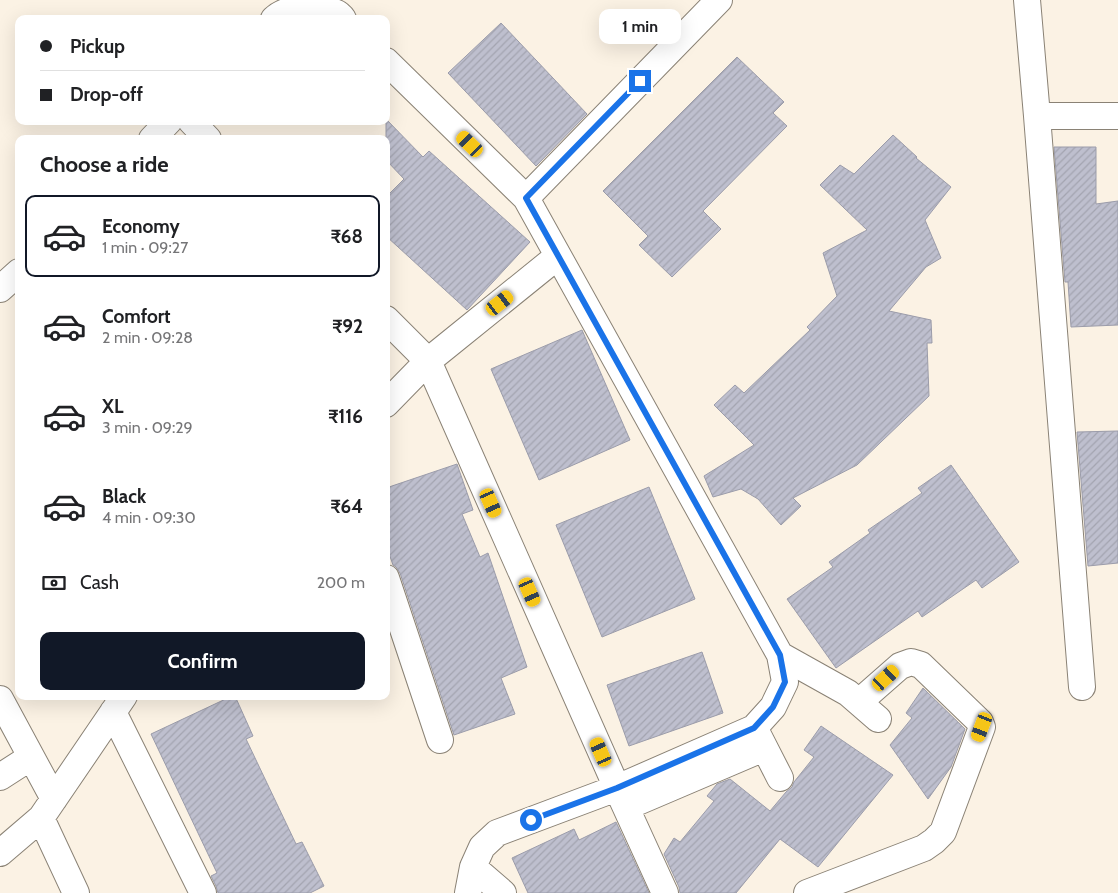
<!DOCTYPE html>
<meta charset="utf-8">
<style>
:root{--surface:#fff;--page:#f2f2f2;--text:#202124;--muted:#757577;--line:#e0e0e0;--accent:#111827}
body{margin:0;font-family:Cabin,sans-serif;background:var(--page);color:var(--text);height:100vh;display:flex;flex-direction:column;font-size:19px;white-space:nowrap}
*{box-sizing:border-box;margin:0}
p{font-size:16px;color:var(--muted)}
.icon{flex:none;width:28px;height:28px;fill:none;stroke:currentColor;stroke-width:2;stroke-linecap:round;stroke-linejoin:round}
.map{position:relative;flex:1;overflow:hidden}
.panel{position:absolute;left:15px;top:135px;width:375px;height:565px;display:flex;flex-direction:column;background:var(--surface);border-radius:10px;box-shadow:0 5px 20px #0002}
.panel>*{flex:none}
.hud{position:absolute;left:15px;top:15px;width:375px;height:110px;border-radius:10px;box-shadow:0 5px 20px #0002;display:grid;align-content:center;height:110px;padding:0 25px;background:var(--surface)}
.end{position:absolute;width:22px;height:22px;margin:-11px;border:6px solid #1a73e8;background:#fff;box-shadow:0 0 0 2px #fff}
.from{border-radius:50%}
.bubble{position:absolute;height:35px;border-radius:10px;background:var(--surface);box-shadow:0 5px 20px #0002;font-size:16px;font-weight:800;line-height:35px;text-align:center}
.car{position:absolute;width:15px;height:30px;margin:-15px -8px;border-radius:6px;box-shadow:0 0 4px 1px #0007;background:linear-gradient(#f5c518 24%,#345 0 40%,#f5c518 0 76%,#345 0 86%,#f5c518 0)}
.hud b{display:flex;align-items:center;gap:18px;height:48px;font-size:19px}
.hud b+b{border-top:1px solid var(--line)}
.hud i{width:12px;height:12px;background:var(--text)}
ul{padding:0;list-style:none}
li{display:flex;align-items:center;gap:15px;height:82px;margin:0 10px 8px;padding:0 15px;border:2px solid transparent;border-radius:10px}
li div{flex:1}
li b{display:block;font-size:19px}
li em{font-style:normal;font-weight:800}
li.on{border-color:var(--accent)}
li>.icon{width:45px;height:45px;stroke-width:1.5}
h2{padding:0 25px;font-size:22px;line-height:60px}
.pay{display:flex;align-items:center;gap:12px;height:55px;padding:0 25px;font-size:19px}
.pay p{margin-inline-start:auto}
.button{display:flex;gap:10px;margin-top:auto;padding:10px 25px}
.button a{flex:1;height:58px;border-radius:10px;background:var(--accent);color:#fff;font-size:20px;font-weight:800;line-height:58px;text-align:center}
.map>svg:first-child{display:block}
</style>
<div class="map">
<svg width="1118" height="893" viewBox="0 0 1118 893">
<defs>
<pattern id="building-hatch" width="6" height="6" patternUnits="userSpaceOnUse" patternTransform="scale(1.25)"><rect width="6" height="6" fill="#bebfce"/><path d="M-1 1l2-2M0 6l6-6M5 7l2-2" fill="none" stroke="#a3a4b0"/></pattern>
</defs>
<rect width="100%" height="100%" fill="#fbf2e4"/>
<path fill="url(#building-hatch)" stroke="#9b9caa" d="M 501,23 L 587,114 L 536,166 L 448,73 Z
M 737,57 L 784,102 L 773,113 L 787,126 L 703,211 L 721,229 L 672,277 L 639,245 L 648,236 L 603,191 Z
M 386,119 L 423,157 L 429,151 L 530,242 L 467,310 L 386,236 L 386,197 L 404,179 L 386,160 Z
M 893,135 L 917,157 L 916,158 L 951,187 L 925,220 L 941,258 L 926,267 L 889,311 L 931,320 L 932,343 L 927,343 L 929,396 L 857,465 L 793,498 L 801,506 L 781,525 L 758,499 L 741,489 L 713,497 L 704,476 L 754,445 L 714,405 L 735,385 L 744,393 L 810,330 L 807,327 L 837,296 L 823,253 L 867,230 L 820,185 L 840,165 L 854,174 Z
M 1054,147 L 1096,147 L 1096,204 L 1118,201 L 1118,325 L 1071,327 L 1068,282 L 1065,282 Z
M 582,330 L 630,440 L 539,480 L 491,369 Z
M 1118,431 L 1118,563 L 1088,566 L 1077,432 Z
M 457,464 L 473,510 L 462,514 L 480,557 L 488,553 L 527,667 L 501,678 L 515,714 L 454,735 L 400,573 L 396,567 L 393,565 L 386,545 L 386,488 Z
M 951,465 L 1019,562 L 982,588 L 976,580 L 922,617 L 918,611 L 836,668 L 787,599 L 833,567 L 829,562 L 870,533 L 868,530 L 922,493 L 918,488 Z
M 649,487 L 695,599 L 602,637 L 556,525 Z
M 702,652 L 723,713 L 629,746 L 607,685 Z
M 923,688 L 965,729 L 951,767 L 928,799 L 890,745 L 912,718 L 906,713 Z
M 232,696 L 235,696 L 253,736 L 246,739 L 296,844 L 302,842 L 324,886 L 310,893 L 218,893 L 216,886 L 211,876 L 217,873 L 151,734 Z
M 821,726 L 893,775 L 818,867 L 780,839 L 736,893 L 680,893 L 679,887 L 664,854 L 674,838 L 680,842 L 714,801 L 707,796 L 717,784 L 730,779 L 770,811 L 786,792 L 792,787 L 794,782 L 814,757 L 804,750 Z
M 616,822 L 649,893 L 528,893 L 512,858 L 574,829 L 579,840 Z"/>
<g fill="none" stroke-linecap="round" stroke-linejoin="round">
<g stroke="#8a8275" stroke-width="28">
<path id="minor" d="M 1027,0 L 1037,116 L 1118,116
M 274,19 C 287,6 318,6 334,12 C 338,13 341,16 343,19
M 386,61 L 526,198 L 780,655 L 785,682 L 773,707 L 754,728 L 617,788 L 665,893
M 1037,116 L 1082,687
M 191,121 L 208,139
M 152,139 L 169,121
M 526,198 L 719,0
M 0,289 L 19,272
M 386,319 L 428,361 L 617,788 L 497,833 L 482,847 L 473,867 L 468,893
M 386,404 L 428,361 L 558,256
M 386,578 L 440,740
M 780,655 L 848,693 L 878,719
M 0,699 L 54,799
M 113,712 L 203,893
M 757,733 L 780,778
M 0,777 L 31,757
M 626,807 L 764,748
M 41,818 L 76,893
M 0,853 L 41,818 L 124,696
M 473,867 L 503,893
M 807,893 L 924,848 L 934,841 L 943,832 L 982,727 L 980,722 L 921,665 L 911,662 L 900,666 L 859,702"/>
</g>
<use href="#minor" stroke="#fff" stroke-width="26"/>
</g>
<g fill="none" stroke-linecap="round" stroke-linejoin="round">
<path stroke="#1a73e8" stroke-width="6" d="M 531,820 L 617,788 L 754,728 L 773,707 L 785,682 L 780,655 L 526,198 L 640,81"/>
</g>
</svg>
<i class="end from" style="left:531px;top:820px"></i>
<i class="end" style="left:640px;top:81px"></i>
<div class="bubble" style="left:599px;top:9px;width:82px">1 min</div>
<i class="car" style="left:470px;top:144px;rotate:314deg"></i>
<i class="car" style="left:500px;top:303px;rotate:52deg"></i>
<i class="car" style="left:491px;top:503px;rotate:156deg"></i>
<i class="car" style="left:530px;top:592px;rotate:156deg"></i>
<i class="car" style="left:886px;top:678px;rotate:48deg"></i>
<i class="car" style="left:982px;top:727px;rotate:201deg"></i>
<i class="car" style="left:601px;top:752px;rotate:336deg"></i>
<div class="hud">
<b><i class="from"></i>Pickup</b>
<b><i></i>Drop-off</b>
</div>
<section class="panel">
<h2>Choose a ride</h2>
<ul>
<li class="on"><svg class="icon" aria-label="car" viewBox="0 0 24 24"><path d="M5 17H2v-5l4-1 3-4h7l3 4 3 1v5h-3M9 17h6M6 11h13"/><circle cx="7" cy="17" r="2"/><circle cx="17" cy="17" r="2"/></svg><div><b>Economy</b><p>1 min · 09:27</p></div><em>₹68</em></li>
<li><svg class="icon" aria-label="car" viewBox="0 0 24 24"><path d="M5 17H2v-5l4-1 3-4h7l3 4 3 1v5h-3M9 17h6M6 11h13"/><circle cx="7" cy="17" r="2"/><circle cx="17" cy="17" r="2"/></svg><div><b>Comfort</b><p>2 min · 09:28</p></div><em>₹92</em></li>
<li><svg class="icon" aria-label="car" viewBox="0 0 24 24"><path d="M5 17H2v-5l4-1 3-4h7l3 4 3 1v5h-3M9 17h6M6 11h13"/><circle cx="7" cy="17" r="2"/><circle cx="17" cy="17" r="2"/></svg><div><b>XL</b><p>3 min · 09:29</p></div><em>₹116</em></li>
<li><svg class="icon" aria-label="car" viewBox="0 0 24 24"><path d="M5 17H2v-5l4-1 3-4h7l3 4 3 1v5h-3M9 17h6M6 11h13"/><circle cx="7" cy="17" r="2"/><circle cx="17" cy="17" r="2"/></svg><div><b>Black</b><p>4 min · 09:30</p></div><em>₹64</em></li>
</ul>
<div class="pay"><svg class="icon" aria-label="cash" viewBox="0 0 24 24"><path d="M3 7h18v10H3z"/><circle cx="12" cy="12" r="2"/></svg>Cash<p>200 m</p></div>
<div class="button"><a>Confirm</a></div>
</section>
</div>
